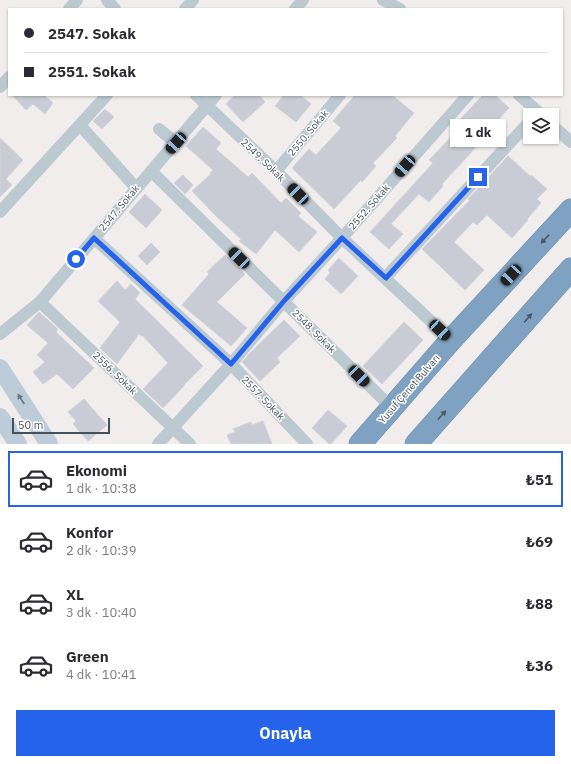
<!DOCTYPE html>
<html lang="tr">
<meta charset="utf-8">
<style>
:root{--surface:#fff;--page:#f7f7f7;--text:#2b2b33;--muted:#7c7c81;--line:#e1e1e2;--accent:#2563eb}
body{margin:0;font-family:"IBM Plex Sans",sans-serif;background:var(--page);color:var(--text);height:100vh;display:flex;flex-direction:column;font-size:15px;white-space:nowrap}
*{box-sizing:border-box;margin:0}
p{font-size:13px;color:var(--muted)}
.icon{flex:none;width:22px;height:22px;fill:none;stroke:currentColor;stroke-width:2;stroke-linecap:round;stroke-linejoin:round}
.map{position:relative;height:444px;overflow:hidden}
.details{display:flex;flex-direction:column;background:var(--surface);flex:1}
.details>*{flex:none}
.top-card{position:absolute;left:8px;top:8px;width:555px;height:88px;border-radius:0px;box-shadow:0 1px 3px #0004;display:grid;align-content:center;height:88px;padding:0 16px;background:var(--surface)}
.buttons{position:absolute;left:523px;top:108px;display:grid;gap:8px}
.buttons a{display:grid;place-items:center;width:36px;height:36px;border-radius:0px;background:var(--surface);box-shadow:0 1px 3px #0004;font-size:20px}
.scale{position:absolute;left:12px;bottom:10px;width:98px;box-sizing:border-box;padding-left:4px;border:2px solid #44525d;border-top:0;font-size:11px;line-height:14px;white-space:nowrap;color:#44525d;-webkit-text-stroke:3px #fff;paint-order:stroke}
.end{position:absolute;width:18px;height:18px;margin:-9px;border:5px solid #2563eb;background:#fff;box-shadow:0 0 0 2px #fff}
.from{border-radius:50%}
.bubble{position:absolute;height:28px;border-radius:0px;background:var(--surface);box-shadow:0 1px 3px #0004;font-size:13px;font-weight:700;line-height:28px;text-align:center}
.car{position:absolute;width:12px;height:24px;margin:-12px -6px;border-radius:5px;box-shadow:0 0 3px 1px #0007;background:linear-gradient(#222 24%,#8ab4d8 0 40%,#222 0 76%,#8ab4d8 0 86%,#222 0)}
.top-card b{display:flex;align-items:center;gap:14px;height:38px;font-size:15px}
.top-card b+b{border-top:1px solid var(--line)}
.top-card i{width:10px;height:10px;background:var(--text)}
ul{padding:7px 0 0;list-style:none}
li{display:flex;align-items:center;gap:12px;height:56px;margin:0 8px 6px;padding:0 8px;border:2px solid transparent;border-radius:0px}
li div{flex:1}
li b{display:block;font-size:15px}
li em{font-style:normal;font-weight:700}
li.current{border-color:var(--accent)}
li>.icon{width:36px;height:36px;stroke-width:1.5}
.cta{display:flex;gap:8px;margin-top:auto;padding:8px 16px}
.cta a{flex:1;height:46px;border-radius:0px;background:var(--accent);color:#fff;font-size:16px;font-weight:700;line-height:46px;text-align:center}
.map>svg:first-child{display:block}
</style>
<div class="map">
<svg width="571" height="444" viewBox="0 0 571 444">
<rect width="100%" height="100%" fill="#f1eded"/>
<path fill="#c9ccd4" stroke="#d1d4da" d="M 12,95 L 44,95 L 53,103 L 45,114 L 33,104 L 26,110 Z
M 235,95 L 259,95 L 265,102 L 243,122 L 226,104 Z
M 284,95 L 300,95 L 311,104 L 296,122 L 275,106 Z
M 355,95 L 392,95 L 414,113 L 395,136 L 397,138 L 373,163 L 376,166 L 362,182 L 361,180 L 334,209 L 292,168 L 309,149 L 316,155 L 341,128 L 333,121 Z
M 483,95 L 495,95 L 509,108 L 487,132 L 489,133 L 442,184 L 443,186 L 429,202 L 419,194 L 391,224 L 403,234 L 389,249 L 370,232 L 433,163 L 429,160 L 453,135 L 449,131 Z
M 105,109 L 114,117 L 102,129 L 93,121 Z
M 203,127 L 221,143 L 216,149 L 248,177 L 252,173 L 281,203 L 286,198 L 301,213 L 298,216 L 317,232 L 299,252 L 275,230 L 256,254 L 239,241 L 241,239 L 216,216 L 192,191 L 211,174 L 210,173 L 213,170 L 186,146 Z
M 0,138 L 23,160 L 6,179 L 12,185 L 0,197 Z
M 508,156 L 530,176 L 531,175 L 547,189 L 537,199 L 541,203 L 527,219 L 528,220 L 512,238 L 487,215 L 477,225 L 473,222 L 454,242 L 484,270 L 465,290 L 422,249 L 470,200 L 468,199 Z
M 183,175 L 193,185 L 185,194 L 174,183 Z
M 145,194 L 162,210 L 146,228 L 129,212 Z
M 151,243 L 160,252 L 147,265 L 138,256 Z
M 225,255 L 245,274 L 217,302 L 247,328 L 231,346 L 182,305 L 209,274 L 207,272 Z
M 339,258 L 358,276 L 341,294 L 325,279 L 330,273 L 328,270 Z
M 117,281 L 125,290 L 131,284 L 140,293 L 135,299 L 203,366 L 184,385 L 184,386 L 163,408 L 143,389 L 168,363 L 142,335 L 141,336 L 139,334 L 117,364 L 100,348 L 120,322 L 98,301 Z
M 39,312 L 58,329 L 56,332 L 94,368 L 73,389 L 57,374 L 43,384 L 33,372 L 45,362 L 37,355 L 48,343 L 27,325 Z
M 284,320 L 300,336 L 277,358 L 280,362 L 260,381 L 242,362 L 252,351 Z
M 404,322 L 423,340 L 382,384 L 363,366 Z
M 84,399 L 107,425 L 88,441 L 73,424 L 76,421 L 68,412 Z
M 328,410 L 347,426 L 331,444 L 329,444 L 312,428 Z
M 263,421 L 272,444 L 231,444 L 227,435 L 235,432 L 233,429 L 251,422 L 252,425 Z"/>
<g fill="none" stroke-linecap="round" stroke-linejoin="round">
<g stroke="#6b8dad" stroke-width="23">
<path id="highway" d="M 360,444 L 451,340 L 571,210
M 416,444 L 571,269"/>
</g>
<path stroke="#bcc9d1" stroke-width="12" d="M 107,0 L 115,9
M 383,0 L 400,9
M 69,9 L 77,0
M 185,9 L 193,0
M 295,9 L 303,0
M 0,87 L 9,77
M 196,95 L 276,171 L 342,238 L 451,340
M 519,95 L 542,115
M 80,125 L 136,188
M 552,125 L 571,142
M 159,129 L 176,143
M 151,171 L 392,408
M 276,171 L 340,95
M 0,212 L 107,95
M 94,238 L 231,364 L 307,444
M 385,278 L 530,121
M 40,302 L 190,444
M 0,334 L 40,302 L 216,95
M 158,444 L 231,364 L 284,301 L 342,238 L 468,95"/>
<path stroke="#beccd9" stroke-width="18" d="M 0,368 L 49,444
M 0,417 L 18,444"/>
<use href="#highway" stroke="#80a2c2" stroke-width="22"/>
</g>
<defs><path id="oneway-solid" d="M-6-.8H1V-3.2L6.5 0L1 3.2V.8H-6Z"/></defs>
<g fill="#4a5a67">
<use href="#oneway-solid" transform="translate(545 239) rotate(133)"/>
<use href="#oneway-solid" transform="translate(528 318) rotate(-49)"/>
<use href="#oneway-solid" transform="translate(442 415) rotate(-48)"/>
</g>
<use fill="#697782" href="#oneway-solid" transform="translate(21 399) rotate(-123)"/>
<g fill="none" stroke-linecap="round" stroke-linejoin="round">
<path stroke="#2563eb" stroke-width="5" d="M 76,259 L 94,238 L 231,364 L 284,301 L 342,238 L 386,278 L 478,177"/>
</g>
<g text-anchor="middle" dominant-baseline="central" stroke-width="3" stroke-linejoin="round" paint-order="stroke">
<g font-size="10" fill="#44525d" stroke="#fff">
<text transform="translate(308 133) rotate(-50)">2550. Sokak</text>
<text transform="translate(263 160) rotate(44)">2549. Sokak</text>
<text transform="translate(369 207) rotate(-49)">2552. Sokak</text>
<text transform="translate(119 208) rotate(-50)">2547. Sokak</text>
<text transform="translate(314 331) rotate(45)">2548. Sokak</text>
<text transform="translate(115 373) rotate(44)">2556. Sokak</text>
<text transform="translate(409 389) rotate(-49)">Yusuf Çenet Bulvarı</text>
<text transform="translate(263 398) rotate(46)">2557. Sokak</text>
</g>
</g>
</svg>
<div class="buttons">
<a><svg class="icon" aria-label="layers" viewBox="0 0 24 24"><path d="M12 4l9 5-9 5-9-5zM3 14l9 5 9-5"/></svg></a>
</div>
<div class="scale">50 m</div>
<i class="end from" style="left:76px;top:259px"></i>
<i class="end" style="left:478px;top:177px"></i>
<div class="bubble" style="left:450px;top:119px;width:56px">1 dk</div>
<i class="car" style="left:176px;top:143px;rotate:222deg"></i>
<i class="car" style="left:405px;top:166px;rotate:221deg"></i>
<i class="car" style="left:298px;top:194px;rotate:315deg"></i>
<i class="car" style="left:239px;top:258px;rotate:315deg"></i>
<i class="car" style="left:511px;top:275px;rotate:223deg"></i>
<i class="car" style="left:440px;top:330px;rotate:133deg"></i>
<i class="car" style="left:359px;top:376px;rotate:135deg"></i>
<div class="top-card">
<b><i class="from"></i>2547. Sokak</b>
<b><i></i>2551. Sokak</b>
</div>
</div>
<section class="details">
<ul>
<li class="current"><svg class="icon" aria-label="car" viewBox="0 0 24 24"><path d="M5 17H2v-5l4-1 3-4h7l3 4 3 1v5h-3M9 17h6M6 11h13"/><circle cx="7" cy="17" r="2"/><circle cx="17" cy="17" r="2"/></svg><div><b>Ekonomi</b><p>1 dk · 10:38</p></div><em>₺51</em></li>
<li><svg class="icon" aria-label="car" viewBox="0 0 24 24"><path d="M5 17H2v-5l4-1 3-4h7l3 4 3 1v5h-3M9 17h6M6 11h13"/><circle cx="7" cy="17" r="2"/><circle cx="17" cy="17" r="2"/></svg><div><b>Konfor</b><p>2 dk · 10:39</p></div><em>₺69</em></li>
<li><svg class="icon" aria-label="car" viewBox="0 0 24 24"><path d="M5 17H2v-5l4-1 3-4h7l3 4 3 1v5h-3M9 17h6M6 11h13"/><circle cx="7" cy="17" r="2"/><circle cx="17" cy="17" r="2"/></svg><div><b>XL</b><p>3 dk · 10:40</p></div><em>₺88</em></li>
<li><svg class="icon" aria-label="car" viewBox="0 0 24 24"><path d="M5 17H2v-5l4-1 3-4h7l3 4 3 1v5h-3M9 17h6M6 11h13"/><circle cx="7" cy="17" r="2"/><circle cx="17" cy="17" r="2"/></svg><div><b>Green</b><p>4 dk · 10:41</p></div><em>₺36</em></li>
</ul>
<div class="cta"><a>Onayla</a></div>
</section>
